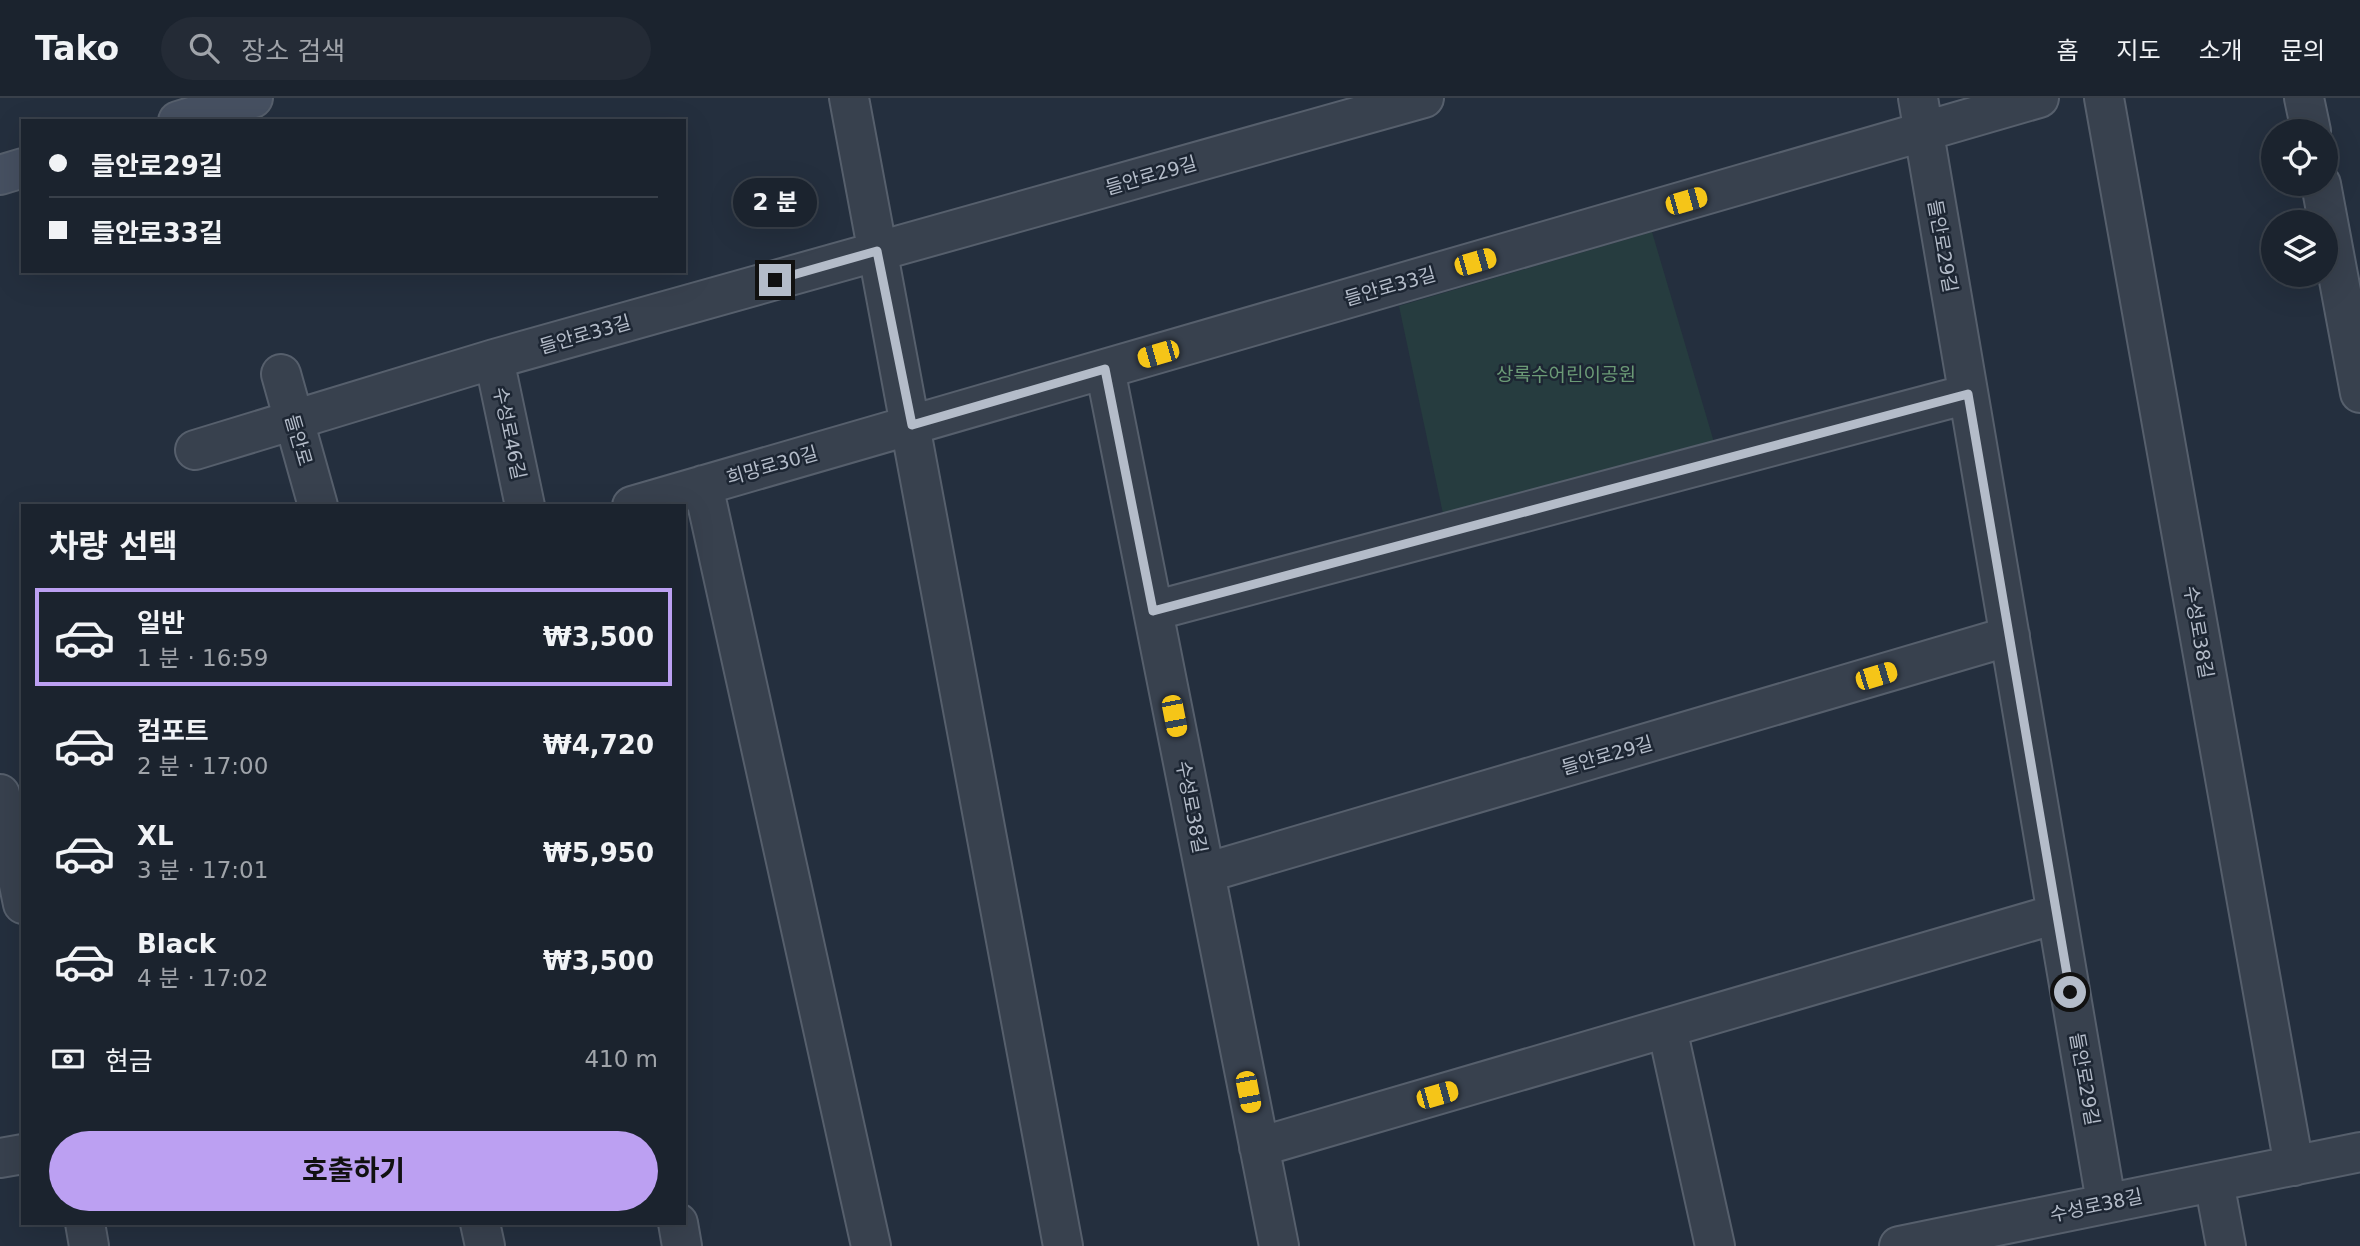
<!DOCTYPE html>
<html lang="ko">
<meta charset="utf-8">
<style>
:root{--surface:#1b232e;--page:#242b36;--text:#f1f3f6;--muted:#a0a4aa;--line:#39404a;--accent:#bca0f2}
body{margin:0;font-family:"DejaVu Sans","Noto Sans KR",sans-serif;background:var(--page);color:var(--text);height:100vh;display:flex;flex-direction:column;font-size:26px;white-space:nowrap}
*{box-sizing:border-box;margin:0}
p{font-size:23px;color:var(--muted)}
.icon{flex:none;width:38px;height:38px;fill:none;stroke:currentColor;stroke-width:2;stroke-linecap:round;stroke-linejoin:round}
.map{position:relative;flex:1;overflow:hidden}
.panel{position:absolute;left:21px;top:406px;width:665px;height:721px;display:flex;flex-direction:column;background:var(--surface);border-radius:0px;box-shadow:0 7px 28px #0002,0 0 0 2px var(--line)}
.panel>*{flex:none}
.guide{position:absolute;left:21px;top:21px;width:665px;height:154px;border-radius:0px;box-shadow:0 7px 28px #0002,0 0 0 2px var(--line);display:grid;align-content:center;height:154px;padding:0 28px;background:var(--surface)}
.tools{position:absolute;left:2261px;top:21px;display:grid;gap:14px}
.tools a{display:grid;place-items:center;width:77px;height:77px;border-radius:50%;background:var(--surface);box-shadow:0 7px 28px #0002,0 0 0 2px var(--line);font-size:35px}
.end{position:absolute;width:32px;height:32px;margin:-16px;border:9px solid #b4bcc9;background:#111;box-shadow:0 0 0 4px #111}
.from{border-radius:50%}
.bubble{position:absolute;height:49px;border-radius:24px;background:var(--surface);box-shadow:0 7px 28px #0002,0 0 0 2px var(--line);font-size:23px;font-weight:700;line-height:49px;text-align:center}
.car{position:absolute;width:21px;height:42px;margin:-21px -10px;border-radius:9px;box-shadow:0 0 5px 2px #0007;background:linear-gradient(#f5c518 24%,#345 0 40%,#f5c518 0 76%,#345 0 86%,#f5c518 0)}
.guide b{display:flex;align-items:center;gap:24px;height:66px;font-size:26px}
.guide b+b{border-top:2px solid var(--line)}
.guide i{width:18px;height:18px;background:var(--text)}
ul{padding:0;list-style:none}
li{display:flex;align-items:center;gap:21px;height:98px;margin:0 14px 10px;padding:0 14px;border:4px solid transparent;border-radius:0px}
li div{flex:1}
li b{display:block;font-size:26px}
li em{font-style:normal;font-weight:700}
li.on{border-color:var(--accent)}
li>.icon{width:63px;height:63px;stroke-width:1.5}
h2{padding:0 28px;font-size:32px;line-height:84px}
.pay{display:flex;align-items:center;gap:18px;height:77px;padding:0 28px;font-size:26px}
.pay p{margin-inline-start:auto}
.action{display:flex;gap:14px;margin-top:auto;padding:14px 28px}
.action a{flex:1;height:80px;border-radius:42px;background:var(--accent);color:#111;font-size:28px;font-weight:700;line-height:80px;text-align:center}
header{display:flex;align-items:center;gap:42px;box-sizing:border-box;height:98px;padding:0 35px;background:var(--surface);border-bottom:2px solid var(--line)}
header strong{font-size:33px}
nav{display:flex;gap:38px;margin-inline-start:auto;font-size:24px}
.search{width:490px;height:63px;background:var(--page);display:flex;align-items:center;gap:18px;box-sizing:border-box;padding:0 24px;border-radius:38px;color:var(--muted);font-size:26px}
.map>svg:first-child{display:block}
</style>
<header>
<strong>Tako</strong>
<div class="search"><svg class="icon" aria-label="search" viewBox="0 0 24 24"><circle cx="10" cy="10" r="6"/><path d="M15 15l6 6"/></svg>장소 검색</div>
<nav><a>홈</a><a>지도</a><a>소개</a><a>문의</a></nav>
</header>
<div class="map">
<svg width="2360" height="1148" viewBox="0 0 2360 1148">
<rect width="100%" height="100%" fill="#242f3e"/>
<path fill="#263c3f" d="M 1652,134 L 1716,351 L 1445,425 L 1399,208 Z"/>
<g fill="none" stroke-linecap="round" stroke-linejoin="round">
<g stroke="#565f6c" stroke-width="42">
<path id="minor" d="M 849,0 L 1063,1148
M 1918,0 L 2106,1104
M 2104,0 L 2294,1068
M 2304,0 L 2311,33
M 2321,86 L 2360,295
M 494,261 L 525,408
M 1105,271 L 1279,1148
M 281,276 L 318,408
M 195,352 L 494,261 L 1424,0
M 703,387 L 871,1148
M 632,408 L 2039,0
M 1153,513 L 1968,296
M 1205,775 L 2010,538
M 1667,930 L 1715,1148
M 1259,1049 L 2056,816
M 0,1060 L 23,1056
M 2214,1084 L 2226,1148
M 480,1125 L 485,1148
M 678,1125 L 682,1148
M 1899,1148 L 2360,1054"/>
</g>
<g stroke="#565f6c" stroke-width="42">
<path id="tertiary" d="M 0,696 L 23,806
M 85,1125 L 89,1148"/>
</g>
<g stroke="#565f6c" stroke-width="42">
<path id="secondary" d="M 178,23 L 253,0
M 0,77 L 23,70"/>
</g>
<use href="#minor" stroke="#38414e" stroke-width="38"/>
<use href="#tertiary" stroke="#38414e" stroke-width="38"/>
<use href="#secondary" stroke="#465061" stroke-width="38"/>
</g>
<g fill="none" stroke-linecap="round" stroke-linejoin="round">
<path stroke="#b4bcc9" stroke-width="9" d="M 775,182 L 877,153 L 912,327 L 1105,271 L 1153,513 L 1968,296 L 2070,894"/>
</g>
<g text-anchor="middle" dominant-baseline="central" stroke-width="5" stroke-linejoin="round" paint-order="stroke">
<g font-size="19" fill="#b4bcc9" stroke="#1d2633">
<text transform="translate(1151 77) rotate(-16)">들안로29길</text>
<text transform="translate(1943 148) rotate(80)">들안로29길</text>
<text transform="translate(1390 188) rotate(-16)">들안로33길</text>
<text transform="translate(585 236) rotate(-16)">들안로33길</text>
<text transform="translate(510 335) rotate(78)">수성로46길</text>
<text transform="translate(299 342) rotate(74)">들안로</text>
<text transform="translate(772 367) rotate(-16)">희망로30길</text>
<text transform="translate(2199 534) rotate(80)">수성로38길</text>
<text transform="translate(1607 657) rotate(-16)">들안로29길</text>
<text transform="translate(1192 709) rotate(79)">수성로38길</text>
<text transform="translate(2085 981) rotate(80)">들안로29길</text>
<text transform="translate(2096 1107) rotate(-12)">수성로38길</text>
</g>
<g font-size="19" fill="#6b9a76" stroke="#1d2633">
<text x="1566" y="276">상록수어린이공원</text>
</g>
</g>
</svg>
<div class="tools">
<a><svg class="icon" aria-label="locate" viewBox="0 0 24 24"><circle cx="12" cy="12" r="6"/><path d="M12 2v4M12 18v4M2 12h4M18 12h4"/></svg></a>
<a><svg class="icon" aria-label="layers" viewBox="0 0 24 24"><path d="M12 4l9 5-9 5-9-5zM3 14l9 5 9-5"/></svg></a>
</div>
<i class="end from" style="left:2070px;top:894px"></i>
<i class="end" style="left:775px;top:182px"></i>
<div class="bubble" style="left:733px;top:80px;width:84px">2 분</div>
<i class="car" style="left:1686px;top:103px;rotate:74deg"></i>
<i class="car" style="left:1475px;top:164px;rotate:74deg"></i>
<i class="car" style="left:1158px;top:256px;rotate:254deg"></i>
<i class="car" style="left:1876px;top:578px;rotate:73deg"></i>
<i class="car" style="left:1174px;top:618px;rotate:169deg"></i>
<i class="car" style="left:1248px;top:994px;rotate:169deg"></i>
<i class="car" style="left:1437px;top:997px;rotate:74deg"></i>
<div class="guide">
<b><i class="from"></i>들안로29길</b>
<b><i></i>들안로33길</b>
</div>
<section class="panel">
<h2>차량 선택</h2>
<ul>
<li class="on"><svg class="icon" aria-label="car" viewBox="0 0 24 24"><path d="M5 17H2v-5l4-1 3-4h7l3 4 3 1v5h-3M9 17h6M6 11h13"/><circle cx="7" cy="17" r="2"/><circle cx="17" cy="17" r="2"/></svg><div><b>일반</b><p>1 분 · 16:59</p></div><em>₩3,500</em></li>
<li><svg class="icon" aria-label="car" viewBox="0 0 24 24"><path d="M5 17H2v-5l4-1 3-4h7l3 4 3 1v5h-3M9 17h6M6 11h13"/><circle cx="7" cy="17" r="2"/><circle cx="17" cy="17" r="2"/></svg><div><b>컴포트</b><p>2 분 · 17:00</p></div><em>₩4,720</em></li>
<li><svg class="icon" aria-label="car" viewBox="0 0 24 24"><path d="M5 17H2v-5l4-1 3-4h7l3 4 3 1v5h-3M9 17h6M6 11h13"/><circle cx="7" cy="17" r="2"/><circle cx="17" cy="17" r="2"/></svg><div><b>XL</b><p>3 분 · 17:01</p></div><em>₩5,950</em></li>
<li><svg class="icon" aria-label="car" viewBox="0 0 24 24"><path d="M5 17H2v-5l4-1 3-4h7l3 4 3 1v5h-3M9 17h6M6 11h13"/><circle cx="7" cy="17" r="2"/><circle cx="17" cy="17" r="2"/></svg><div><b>Black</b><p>4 분 · 17:02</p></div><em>₩3,500</em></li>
</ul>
<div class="pay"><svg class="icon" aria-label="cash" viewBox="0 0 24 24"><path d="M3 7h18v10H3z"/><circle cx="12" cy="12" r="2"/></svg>현금<p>410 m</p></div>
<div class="action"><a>호출하기</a></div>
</section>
</div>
